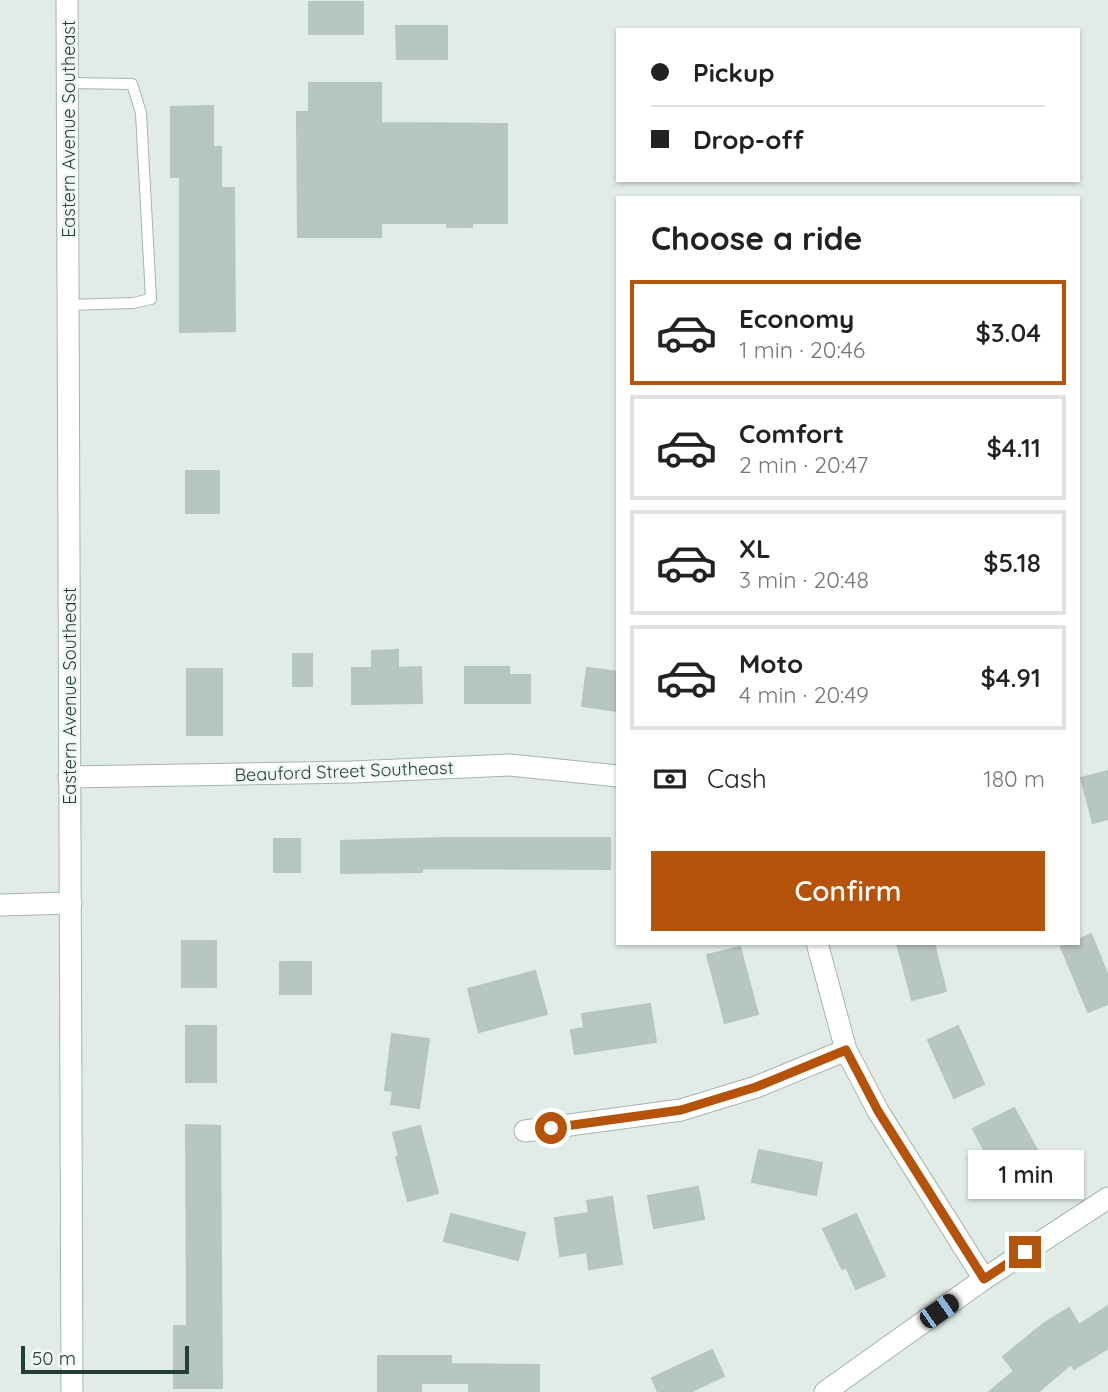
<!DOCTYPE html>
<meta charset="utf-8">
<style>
:root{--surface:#fff;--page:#f6f6f6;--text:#222;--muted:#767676;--line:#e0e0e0;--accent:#b45309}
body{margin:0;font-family:Quicksand,sans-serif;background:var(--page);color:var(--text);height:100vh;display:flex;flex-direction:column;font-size:26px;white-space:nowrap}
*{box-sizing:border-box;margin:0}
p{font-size:23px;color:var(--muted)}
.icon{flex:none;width:38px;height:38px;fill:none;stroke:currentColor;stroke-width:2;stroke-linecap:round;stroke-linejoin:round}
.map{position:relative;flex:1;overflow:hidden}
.panel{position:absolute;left:616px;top:196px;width:464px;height:749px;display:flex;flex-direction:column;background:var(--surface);border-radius:0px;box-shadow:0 2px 5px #0004}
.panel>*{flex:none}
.guide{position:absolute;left:616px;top:28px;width:464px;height:154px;border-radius:0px;box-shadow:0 2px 5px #0004;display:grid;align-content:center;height:154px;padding:0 35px;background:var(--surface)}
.scale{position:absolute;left:21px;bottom:18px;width:168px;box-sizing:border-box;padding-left:7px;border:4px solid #223e35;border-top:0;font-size:19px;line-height:24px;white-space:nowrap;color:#223e35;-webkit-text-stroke:5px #f2f9f5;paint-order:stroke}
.end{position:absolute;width:32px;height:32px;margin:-16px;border:9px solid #b45309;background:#fff;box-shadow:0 0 0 4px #fff}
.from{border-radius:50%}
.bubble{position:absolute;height:49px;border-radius:0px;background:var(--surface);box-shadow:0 2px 5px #0004;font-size:23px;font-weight:600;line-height:49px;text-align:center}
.car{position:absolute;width:21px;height:42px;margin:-21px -10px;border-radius:9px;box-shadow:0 0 5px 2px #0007;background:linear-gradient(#222 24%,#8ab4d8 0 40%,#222 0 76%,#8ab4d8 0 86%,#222 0)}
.guide b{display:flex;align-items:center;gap:24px;height:66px;font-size:26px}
.guide b+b{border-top:2px solid var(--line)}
.guide i{width:18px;height:18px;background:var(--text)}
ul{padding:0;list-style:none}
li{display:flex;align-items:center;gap:21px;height:105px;margin:0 14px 10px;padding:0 21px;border:4px solid var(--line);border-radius:0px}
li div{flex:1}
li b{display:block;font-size:26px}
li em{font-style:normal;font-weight:600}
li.current{border-color:var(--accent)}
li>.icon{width:63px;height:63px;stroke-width:1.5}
h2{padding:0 35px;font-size:32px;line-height:84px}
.pay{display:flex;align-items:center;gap:18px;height:77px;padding:0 35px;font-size:26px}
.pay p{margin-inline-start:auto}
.primary-button{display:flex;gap:14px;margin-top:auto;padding:14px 35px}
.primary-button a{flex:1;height:80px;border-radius:0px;background:var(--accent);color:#fff;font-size:28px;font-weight:600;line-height:80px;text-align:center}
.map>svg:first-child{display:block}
</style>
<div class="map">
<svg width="1108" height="1392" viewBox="0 0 1108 1392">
<rect width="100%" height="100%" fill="#e2ece7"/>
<path fill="#b7c7c0" stroke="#b4c6be" stroke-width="2" d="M 309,2 L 363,2 L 363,34 L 309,34 Z
M 396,26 L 447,26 L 447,59 L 397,59 Z
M 309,83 L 381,83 L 381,123 L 507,124 L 507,223 L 472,223 L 472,227 L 447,227 L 447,223 L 381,223 L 381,237 L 298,237 L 297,112 L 309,112 Z
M 213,106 L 213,147 L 221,147 L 221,188 L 234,188 L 235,331 L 180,332 L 180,177 L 171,177 L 171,107 Z
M 186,471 L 219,471 L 219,513 L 186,513 Z
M 398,650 L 398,668 L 421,667 L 422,703 L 352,704 L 352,668 L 372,668 L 372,651 Z
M 293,654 L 312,654 L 312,686 L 293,686 Z
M 465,667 L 509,667 L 509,675 L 530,675 L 530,703 L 465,703 Z
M 587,668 L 618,672 L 618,711 L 582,706 Z
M 187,669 L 222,669 L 222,735 L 187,735 Z
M 1108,771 L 1108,819 L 1093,823 L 1081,778 Z
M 445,838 L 610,838 L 610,869 L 422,868 L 422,872 L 341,873 L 341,841 Z
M 274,839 L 300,839 L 300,872 L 274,872 Z
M 1091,934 L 1108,976 L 1108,1004 L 1088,1012 L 1061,947 L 1078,943 L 1078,940 Z
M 182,941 L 216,941 L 216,987 L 182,987 Z
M 897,943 L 934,943 L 946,991 L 912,1000 Z
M 740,947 L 758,1014 L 725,1023 L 707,955 Z
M 280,962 L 311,962 L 311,994 L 280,994 Z
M 535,971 L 547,1014 L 479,1032 L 468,989 Z
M 650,1004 L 656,1042 L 575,1054 L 571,1030 L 584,1028 L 582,1014 Z
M 186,1026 L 216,1026 L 216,1082 L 186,1082 Z
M 958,1026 L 984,1084 L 954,1098 L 928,1040 Z
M 392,1034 L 429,1039 L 419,1108 L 391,1104 L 393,1091 L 385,1090 Z
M 1014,1108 L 1040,1155 L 1016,1168 L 1005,1148 L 988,1157 L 973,1129 Z
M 186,1125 L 220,1126 L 222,1388 L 174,1388 L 174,1326 L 187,1326 Z
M 420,1126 L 438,1193 L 408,1201 L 396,1157 L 399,1156 L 393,1133 Z
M 759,1150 L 822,1163 L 816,1195 L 752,1182 Z
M 698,1187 L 704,1219 L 654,1228 L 648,1196 Z
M 612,1197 L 622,1264 L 589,1269 L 587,1252 L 560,1256 L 555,1218 L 589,1213 L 587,1201 Z
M 451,1214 L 525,1233 L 518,1260 L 444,1241 Z
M 856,1214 L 885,1276 L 856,1289 L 846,1267 L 842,1269 L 823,1229 Z
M 1108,1306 L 1108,1348 L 1074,1369 L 1071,1364 L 1038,1392 L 989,1392 L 1014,1371 L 1003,1357 L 1043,1324 L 1069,1308 L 1079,1325 Z
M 712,1350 L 724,1376 L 690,1392 L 658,1392 L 652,1378 Z
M 378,1356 L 451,1356 L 451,1364 L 539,1365 L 539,1392 L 469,1392 L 469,1383 L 421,1383 L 421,1392 L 378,1392 Z"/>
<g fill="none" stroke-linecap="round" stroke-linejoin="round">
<g stroke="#a5b4ae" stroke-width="12">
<path id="service" d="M 68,83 L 132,84 L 141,113 L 151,299 L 133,303 L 68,305"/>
</g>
<g stroke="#a5b4ae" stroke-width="23">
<path id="minor" d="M 69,777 L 352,772 L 510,765 L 618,776
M 0,905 L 71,903
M 817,943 L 846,1050 L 878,1111 L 984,1279
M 525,1131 L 681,1110 L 756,1087 L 846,1050
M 825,1392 L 984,1279 L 1108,1198"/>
</g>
<g stroke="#a5b4ae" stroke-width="23">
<path id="tertiary" d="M 67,0 L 72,1392"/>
</g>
<use href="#service" stroke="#fff" stroke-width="10"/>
<use href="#minor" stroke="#fff" stroke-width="21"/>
<use href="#tertiary" stroke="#fff" stroke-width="21"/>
</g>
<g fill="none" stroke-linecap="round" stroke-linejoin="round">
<path stroke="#b45309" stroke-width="9" d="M 551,1128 L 681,1110 L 756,1087 L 846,1050 L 878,1111 L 984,1279 L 1025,1252"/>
</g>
<g text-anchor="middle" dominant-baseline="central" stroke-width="6" stroke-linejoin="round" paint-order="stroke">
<g font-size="18" fill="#223e35" stroke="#f2f9f5">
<text transform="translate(68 129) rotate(-90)">Eastern Avenue Southeast</text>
<text transform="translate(69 696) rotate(-90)">Eastern Avenue Southeast</text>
<text transform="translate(344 771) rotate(-2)">Beauford Street Southeast</text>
</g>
</g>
</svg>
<div class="scale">50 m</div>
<i class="end from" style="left:551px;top:1128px"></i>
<i class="end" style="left:1025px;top:1252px"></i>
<div class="bubble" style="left:968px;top:1150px;width:116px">1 min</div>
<i class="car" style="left:939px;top:1311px;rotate:55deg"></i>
<div class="guide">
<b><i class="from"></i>Pickup</b>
<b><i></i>Drop-off</b>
</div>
<section class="panel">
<h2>Choose a ride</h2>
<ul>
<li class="current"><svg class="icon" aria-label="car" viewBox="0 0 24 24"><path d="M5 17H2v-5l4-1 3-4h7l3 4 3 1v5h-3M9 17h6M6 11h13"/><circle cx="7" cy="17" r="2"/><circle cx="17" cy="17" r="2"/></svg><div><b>Economy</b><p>1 min · 20:46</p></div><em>$3.04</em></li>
<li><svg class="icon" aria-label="car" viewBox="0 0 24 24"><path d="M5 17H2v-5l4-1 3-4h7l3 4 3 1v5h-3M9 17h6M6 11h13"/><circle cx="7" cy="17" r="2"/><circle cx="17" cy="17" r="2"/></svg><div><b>Comfort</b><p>2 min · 20:47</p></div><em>$4.11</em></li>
<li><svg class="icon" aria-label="car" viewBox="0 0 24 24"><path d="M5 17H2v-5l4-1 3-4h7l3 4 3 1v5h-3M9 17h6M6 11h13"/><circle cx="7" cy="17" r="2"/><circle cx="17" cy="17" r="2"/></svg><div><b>XL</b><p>3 min · 20:48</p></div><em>$5.18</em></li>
<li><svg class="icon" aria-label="car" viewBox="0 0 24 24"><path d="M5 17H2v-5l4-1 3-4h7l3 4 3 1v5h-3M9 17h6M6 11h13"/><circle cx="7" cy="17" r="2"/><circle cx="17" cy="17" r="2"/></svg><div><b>Moto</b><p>4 min · 20:49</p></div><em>$4.91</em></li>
</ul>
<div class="pay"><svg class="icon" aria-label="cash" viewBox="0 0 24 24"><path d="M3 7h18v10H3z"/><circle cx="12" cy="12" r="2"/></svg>Cash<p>180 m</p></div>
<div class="primary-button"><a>Confirm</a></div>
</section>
</div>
